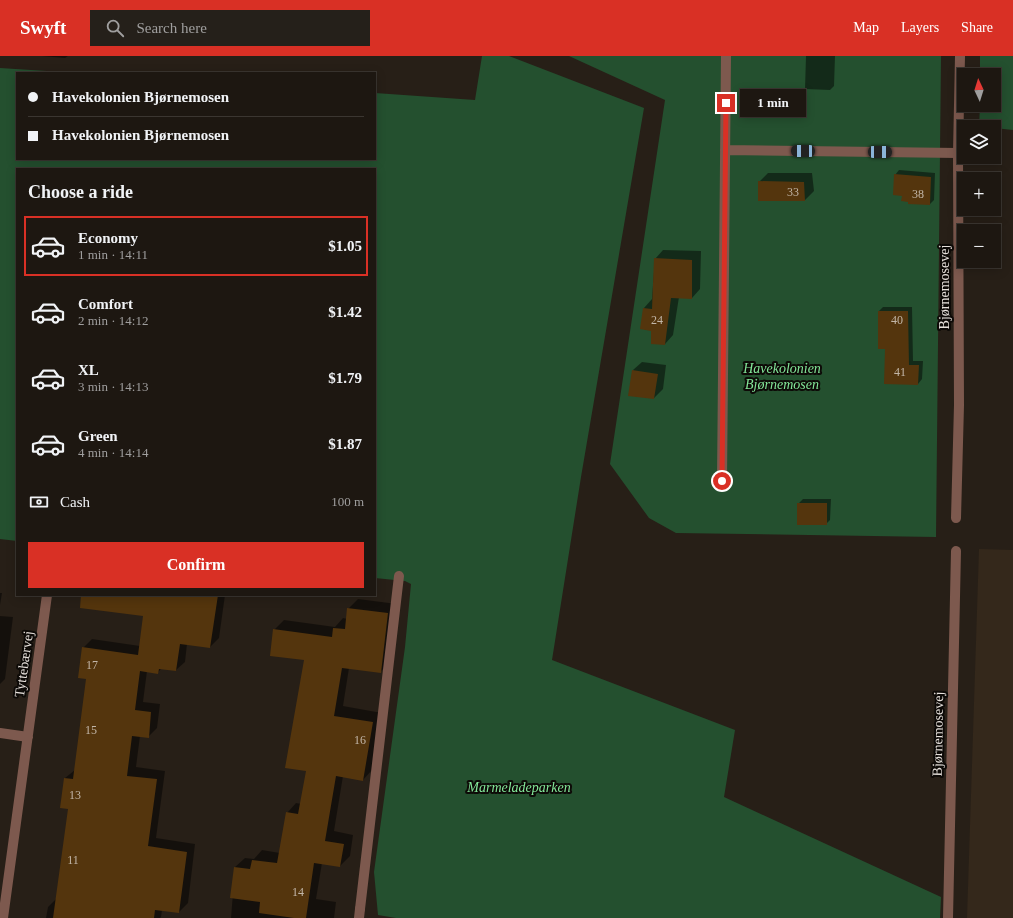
<!DOCTYPE html>
<meta charset="utf-8">
<style>
:root{--surface:#1d1711;--page:#25201a;--text:#f1f3f6;--muted:#a09f9f;--line:#3b3631;--accent:#d93025}
body{margin:0;font-family:Georgia,serif;background:var(--page);color:var(--text);height:100vh;display:flex;flex-direction:column;font-size:15px;white-space:nowrap}
*{box-sizing:border-box;margin:0}
p{font-size:13px;color:var(--muted)}
.icon{flex:none;width:22px;height:22px;fill:none;stroke:currentColor;stroke-width:2;stroke-linecap:round;stroke-linejoin:round}
.map{position:relative;flex:1;overflow:hidden}
.sheet{position:absolute;left:16px;top:112px;width:360px;height:428px;display:flex;flex-direction:column;background:var(--surface);border-radius:0px;box-shadow:0 2px 10px #0003,0 0 0 1px var(--line)}
.sheet>*{flex:none}
.top-card{position:absolute;left:16px;top:16px;width:360px;height:88px;border-radius:0px;box-shadow:0 2px 10px #0003,0 0 0 1px var(--line);display:grid;align-content:center;height:88px;padding:0 12px;background:var(--surface)}
.needle{width:26px;rotate:356deg}
.fabs{position:absolute;left:957px;top:12px;display:grid;gap:8px}
.fabs a{display:grid;place-items:center;width:44px;height:44px;border-radius:0px;background:var(--surface);box-shadow:0 2px 10px #0003,0 0 0 1px var(--line);font-size:20px}
.end{position:absolute;width:18px;height:18px;margin:-9px;border:5px solid #d93025;background:#fff;box-shadow:0 0 0 2px #fff}
.from{border-radius:50%}
.bubble{position:absolute;height:28px;border-radius:0px;background:var(--surface);box-shadow:0 2px 10px #0003,0 0 0 1px var(--line);font-size:13px;font-weight:600;line-height:28px;text-align:center}
.car{position:absolute;width:12px;height:24px;margin:-12px -6px;border-radius:5px;box-shadow:0 0 3px 1px #0007;background:linear-gradient(#222 24%,#8ab4d8 0 40%,#222 0 76%,#8ab4d8 0 86%,#222 0)}
.top-card b{display:flex;align-items:center;gap:14px;height:38px;font-size:15px}
.top-card b+b{border-top:1px solid var(--line)}
.top-card i{width:10px;height:10px;background:var(--text)}
ul{padding:0;list-style:none}
li{display:flex;align-items:center;gap:12px;height:60px;margin:0 8px 6px;padding:0 4px;border:2px solid transparent;border-radius:0px}
li div{flex:1}
li b{display:block;font-size:15px}
li em{font-style:normal;font-weight:600}
li.active{border-color:var(--accent)}
li>.icon{width:36px;height:36px;stroke-width:1.5}
h2{padding:0 12px;font-size:18px;line-height:48px}
.pay{display:flex;align-items:center;gap:10px;height:44px;padding:0 12px;font-size:15px}
.pay p{margin-inline-start:auto}
.cta{display:flex;gap:8px;margin-top:auto;padding:8px 12px}
.cta a{flex:1;height:46px;border-radius:0px;background:var(--accent);color:#fff;font-size:16px;font-weight:600;line-height:46px;text-align:center}
header{display:flex;align-items:center;gap:24px;box-sizing:border-box;height:56px;padding:0 20px;background:var(--accent);color:#fff}
header strong{font-size:19px}
nav{display:flex;gap:22px;margin-inline-start:auto;font-size:14px}
.search{width:280px;height:36px;background:var(--page);display:flex;align-items:center;gap:10px;box-sizing:border-box;padding:0 14px;border-radius:0px;color:var(--muted);font-size:15px}
.map>svg:first-child{display:block}
</style>
<header>
<strong>Swyft</strong>
<div class="search"><svg class="icon" aria-label="search" viewBox="0 0 24 24"><circle cx="10" cy="10" r="6"/><path d="M15 15l6 6"/></svg>Search here</div>
<nav><a>Map</a><a>Layers</a><a>Share</a></nav>
</header>
<div class="map">
<svg width="1013" height="862" viewBox="0 0 1013 862">
<rect width="100%" height="100%" fill="#271f17"/>
<path fill="#34281b" d="M 979,493 L 1013,494 L 1013,862 L 967,862 Z"/>
<path fill="#24502f" d="M 482,0 L 509,0 L 644,52 L 581,421 L 552,604 L 735,674 L 724,741 L 941,841 L 940,862 L 396,862 L 378,859 L 374,816 L 405,591 L 411,528 L 405,525 L 375,522 L 375,113 L 17,113 L 17,485 L 0,483 L 0,12 L 78,17 L 17,17 L 17,103 L 375,103 L 375,37 L 475,44 Z
M 569,0 L 941,0 L 936,481 L 676,477 L 649,462 L 610,408 L 665,44 Z
M 980,0 L 1013,0 L 1013,74 L 994,72 L 994,71 L 979,71 L 980,49 L 994,49 L 994,19 L 980,19 Z"/>
<path fill="#0007" d="M 42,0 L 68,0 L 65,2 Z
M 806,0 L 835,0 L 834,30 L 830,34 L 805,33 Z
M 899,114 L 935,117 L 934,144 L 930,148 L 903,139 L 895,119 Z
M 768,117 L 812,117 L 814,135 L 805,144 L 759,126 Z
M 663,194 L 701,195 L 700,233 L 692,242 L 679,241 L 673,279 L 665,288 L 652,274 L 644,252 L 652,243 L 655,203 Z
M 883,251 L 912,251 L 913,305 L 923,305 L 922,323 L 918,328 L 879,255 Z
M 642,306 L 666,309 L 663,333 L 654,342 L 633,314 Z
M 803,443 L 831,443 L 830,464 L 826,468 L 798,448 Z
M 0,537 L 2,537 L 0,549 Z
M 91,539 L 225,539 L 219,582 L 210,591 L 187,588 L 185,606 L 176,614 L 162,612 L 158,616 L 147,615 L 143,646 L 160,648 L 157,672 L 148,681 L 140,680 L 136,711 L 165,715 L 156,782 L 195,788 L 188,847 L 179,856 L 162,854 L 161,861 L 160,862 L 46,862 L 48,851 L 57,842 L 69,752 L 62,751 L 65,722 L 75,714 L 87,623 L 83,592 L 92,583 L 140,590 L 144,559 Z
M 358,543 L 397,548 L 390,606 L 380,616 L 349,612 L 343,650 L 382,657 L 372,714 L 363,724 L 343,720 L 334,775 L 353,779 L 350,800 L 340,810 L 322,807 L 316,843 L 336,846 L 334,862 L 231,862 L 235,811 L 245,802 L 254,803 L 262,794 L 280,797 L 287,757 L 296,747 L 301,748 L 307,714 L 305,603 L 274,574 L 284,564 L 335,571 L 343,562 L 347,563 L 348,553 Z
M 0,560 L 13,561 L 5,623 L 0,628 Z"/>
<path fill="#54350d" d="M 894,118 L 931,121 L 930,149 L 908,148 L 908,146 L 901,145 L 902,140 L 893,139 Z
M 758,125 L 804,126 L 805,145 L 758,145 Z
M 654,202 L 692,204 L 692,243 L 671,242 L 665,289 L 651,288 L 651,275 L 640,273 L 643,252 L 652,253 Z
M 878,255 L 908,255 L 909,309 L 919,309 L 918,329 L 884,328 L 885,293 L 878,293 Z
M 632,314 L 658,318 L 654,343 L 628,340 Z
M 797,447 L 827,447 L 827,469 L 797,469 Z
M 81,539 L 218,539 L 210,592 L 180,588 L 176,615 L 159,613 L 158,618 L 140,615 L 135,654 L 151,656 L 149,682 L 132,680 L 127,720 L 157,723 L 148,790 L 187,796 L 179,857 L 155,854 L 154,862 L 53,862 L 68,753 L 60,752 L 64,722 L 73,723 L 86,623 L 78,622 L 82,591 L 138,599 L 143,560 L 80,552 Z
M 347,552 L 388,557 L 381,617 L 342,612 L 334,660 L 373,666 L 363,725 L 336,720 L 325,785 L 344,788 L 340,811 L 314,807 L 306,862 L 294,862 L 259,857 L 260,846 L 230,842 L 234,811 L 250,813 L 252,804 L 277,807 L 286,756 L 298,758 L 306,715 L 285,712 L 304,604 L 270,600 L 273,573 L 332,581 L 333,572 L 345,573 Z"/>
<g fill="none" stroke-linecap="round" stroke-linejoin="round">
<path stroke="#7d594e" stroke-width="10" d="M 725,94 L 958,97
M 722,425 L 726,0
M 360,853 L 399,520"/>
<path stroke="#7d594e" stroke-width="10" d="M 956,462 L 959,349 L 958,97 L 960,0
M 0,677 L 28,681
M 3,862 L 47,539
M 359,862 L 360,853
M 948,862 L 956,495"/>
</g>
<g fill="none" stroke-linecap="round" stroke-linejoin="round">
<path stroke="#d93025" stroke-width="5" d="M 722,425 L 726,47"/>
</g>
<g text-anchor="middle" dominant-baseline="central" stroke-width="4" stroke-linejoin="round" paint-order="stroke">
<g font-size="12" fill="#c2b6a8">
<text x="793" y="136">33</text>
<text x="918" y="138">38</text>
<text x="657" y="264">24</text>
<text x="897" y="264">40</text>
<text x="900" y="316">41</text>
<text x="92" y="609">17</text>
<text x="91" y="674">15</text>
<text x="360" y="684">16</text>
<text x="75" y="739">13</text>
<text x="73" y="804">11</text>
<text x="298" y="836">14</text>
</g>
<g font-size="14" fill="#e7e1dc" stroke="#0d0a07">
<text transform="translate(944 231) rotate(-90)">Bjørnemosevej</text>
<text transform="translate(24 608) rotate(-82)">Tyttebærvej</text>
<text transform="translate(938 678) rotate(-89)">Bjørnemosevej</text>
</g>
<g font-size="14" font-style="italic" fill="#83e799" stroke="#0d0a07">
<text x="782" y="312">Havekolonien<tspan x="782" dy="16">Bjørnemosen</tspan></text>
<text x="519" y="731">Marmeladeparken</text>
</g>
</g>
</svg>
<div class="fabs">
<a><svg class="needle" viewBox="-14 -14 28 28"><path d="M0-13l5 13h-10z" fill="#e53935"/><path d="M0 13l5-13h-10z" fill="#a09f9f"/></svg></a>
<a><svg class="icon" aria-label="layers" viewBox="0 0 24 24"><path d="M12 4l9 5-9 5-9-5zM3 14l9 5 9-5"/></svg></a>
<a>+</a>
<a>−</a>
</div>
<i class="end from" style="left:722px;top:425px"></i>
<i class="end" style="left:726px;top:47px"></i>
<div class="bubble" style="left:740px;top:33px;width:66px">1 min</div>
<i class="car" style="left:803px;top:95px;rotate:271deg"></i>
<i class="car" style="left:880px;top:96px;rotate:91deg"></i>
<div class="top-card">
<b><i class="from"></i>Havekolonien Bjørnemosen</b>
<b><i></i>Havekolonien Bjørnemosen</b>
</div>
<section class="sheet">
<h2>Choose a ride</h2>
<ul>
<li class="active"><svg class="icon" aria-label="car" viewBox="0 0 24 24"><path d="M5 17H2v-5l4-1 3-4h7l3 4 3 1v5h-3M9 17h6M6 11h13"/><circle cx="7" cy="17" r="2"/><circle cx="17" cy="17" r="2"/></svg><div><b>Economy</b><p>1 min · 14:11</p></div><em>$1.05</em></li>
<li><svg class="icon" aria-label="car" viewBox="0 0 24 24"><path d="M5 17H2v-5l4-1 3-4h7l3 4 3 1v5h-3M9 17h6M6 11h13"/><circle cx="7" cy="17" r="2"/><circle cx="17" cy="17" r="2"/></svg><div><b>Comfort</b><p>2 min · 14:12</p></div><em>$1.42</em></li>
<li><svg class="icon" aria-label="car" viewBox="0 0 24 24"><path d="M5 17H2v-5l4-1 3-4h7l3 4 3 1v5h-3M9 17h6M6 11h13"/><circle cx="7" cy="17" r="2"/><circle cx="17" cy="17" r="2"/></svg><div><b>XL</b><p>3 min · 14:13</p></div><em>$1.79</em></li>
<li><svg class="icon" aria-label="car" viewBox="0 0 24 24"><path d="M5 17H2v-5l4-1 3-4h7l3 4 3 1v5h-3M9 17h6M6 11h13"/><circle cx="7" cy="17" r="2"/><circle cx="17" cy="17" r="2"/></svg><div><b>Green</b><p>4 min · 14:14</p></div><em>$1.87</em></li>
</ul>
<div class="pay"><svg class="icon" aria-label="cash" viewBox="0 0 24 24"><path d="M3 7h18v10H3z"/><circle cx="12" cy="12" r="2"/></svg>Cash<p>100 m</p></div>
<div class="cta"><a>Confirm</a></div>
</section>
</div>
